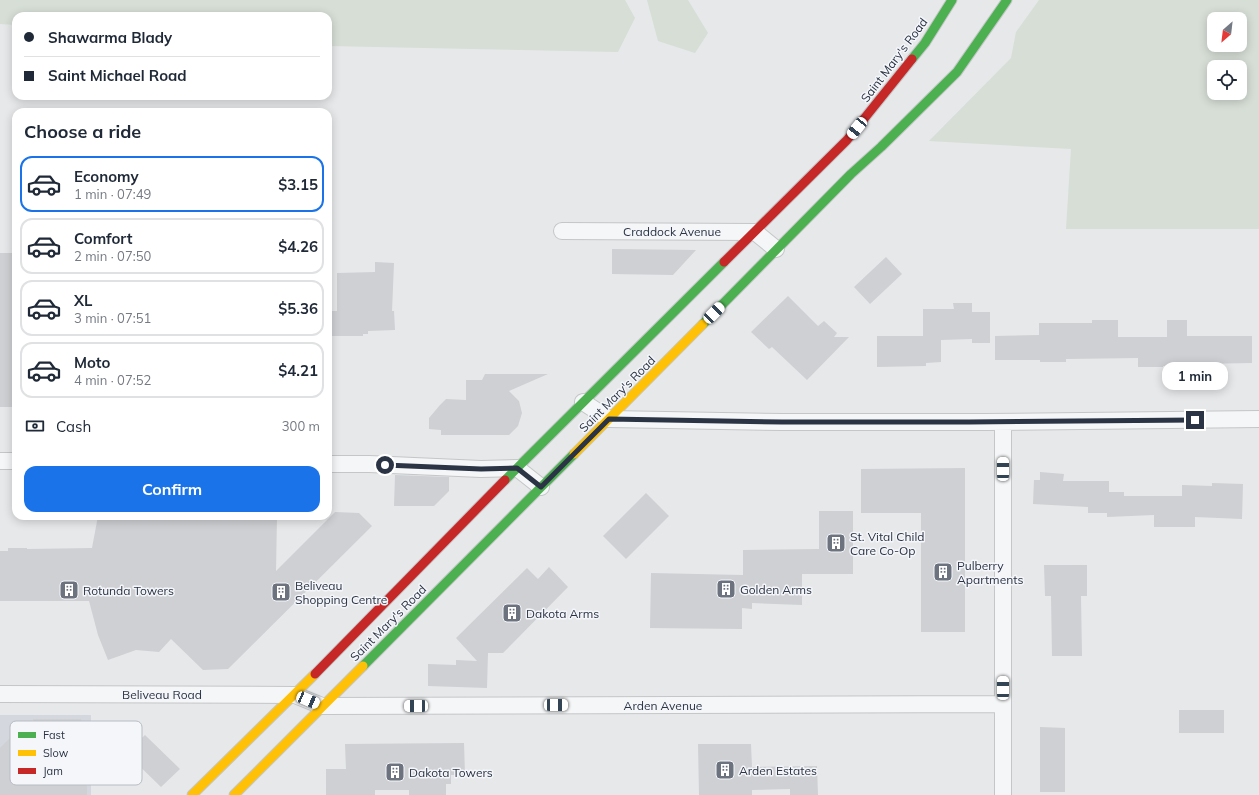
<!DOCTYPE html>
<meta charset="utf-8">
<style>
:root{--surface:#fff;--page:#f6f6f7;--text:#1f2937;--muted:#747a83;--line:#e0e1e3;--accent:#1a73e8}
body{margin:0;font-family:Mulish,sans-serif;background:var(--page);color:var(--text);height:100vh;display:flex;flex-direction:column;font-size:15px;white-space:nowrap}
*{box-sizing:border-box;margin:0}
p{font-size:13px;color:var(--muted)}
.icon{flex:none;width:22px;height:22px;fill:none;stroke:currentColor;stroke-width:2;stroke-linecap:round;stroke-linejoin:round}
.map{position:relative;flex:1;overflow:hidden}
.sheet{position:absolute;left:12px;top:108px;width:320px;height:412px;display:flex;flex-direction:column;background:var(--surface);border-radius:12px;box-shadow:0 2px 10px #0003}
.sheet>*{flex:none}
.banner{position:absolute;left:12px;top:12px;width:320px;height:88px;border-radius:12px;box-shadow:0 2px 10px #0003;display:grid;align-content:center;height:88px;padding:0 12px;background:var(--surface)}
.needle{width:26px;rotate:208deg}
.controls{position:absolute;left:1207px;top:12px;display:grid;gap:8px}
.controls a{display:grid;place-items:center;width:40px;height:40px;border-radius:8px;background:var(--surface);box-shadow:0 2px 10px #0003;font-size:20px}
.end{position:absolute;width:18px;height:18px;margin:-9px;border:5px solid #2b3445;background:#fff;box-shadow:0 0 0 2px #fff}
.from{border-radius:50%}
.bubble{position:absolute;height:28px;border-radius:12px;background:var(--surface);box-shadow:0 2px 10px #0003;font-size:13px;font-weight:700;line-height:28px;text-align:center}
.car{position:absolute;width:12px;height:24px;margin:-12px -6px;border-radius:5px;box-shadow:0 0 3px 1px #0007;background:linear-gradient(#fff 24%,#345 0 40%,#fff 0 76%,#345 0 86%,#fff 0)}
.banner b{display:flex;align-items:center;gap:14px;height:38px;font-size:15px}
.banner b+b{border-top:1px solid var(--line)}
.banner i{width:10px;height:10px;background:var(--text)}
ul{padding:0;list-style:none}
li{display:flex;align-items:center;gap:12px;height:56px;margin:0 8px 6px;padding:0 4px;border:2px solid var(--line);border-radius:12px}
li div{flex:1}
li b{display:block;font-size:15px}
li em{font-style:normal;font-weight:700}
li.active{border-color:var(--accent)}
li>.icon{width:36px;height:36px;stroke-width:1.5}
h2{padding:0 12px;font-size:18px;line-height:48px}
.pay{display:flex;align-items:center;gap:10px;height:44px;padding:0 12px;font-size:15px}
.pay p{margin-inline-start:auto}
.cta{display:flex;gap:8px;margin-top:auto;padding:8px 12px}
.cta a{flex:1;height:46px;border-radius:12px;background:var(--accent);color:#fff;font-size:16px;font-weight:700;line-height:46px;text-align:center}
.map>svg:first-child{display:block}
</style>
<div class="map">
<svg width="1259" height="795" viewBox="0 0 1259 795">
<rect width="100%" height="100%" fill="#e6e8ea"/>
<path fill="#d4d7dd" d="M 0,715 L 91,715 L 91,795 L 0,795 Z"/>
<path fill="#d6ded6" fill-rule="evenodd" d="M 0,0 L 625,0 L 635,18 L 618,52 L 328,46 L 328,16 L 16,16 L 16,25 L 0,24 Z
M 647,0 L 688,0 L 708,33 L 695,53 L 658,41 Z
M 1039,0 L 1259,0 L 1259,229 L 1066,229 L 1071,149 L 929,141 L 1011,58 L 1016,32 ZM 1214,19 L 1240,19 L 1240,45 L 1214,45 ZM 1214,67 L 1240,67 L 1240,93 L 1214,93 Z"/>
<path fill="#ced0d3" d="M 612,249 L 696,250 L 673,275 L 612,274 Z
M 0,253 L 16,253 L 16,407 L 0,407 Z
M 886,257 L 902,274 L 870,304 L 854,287 Z
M 375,262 L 394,263 L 392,311 L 394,311 L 395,330 L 368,331 L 368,334 L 363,334 L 363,336 L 331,336 L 331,311 L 337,311 L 337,273 L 375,272 Z
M 788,296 L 818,326 L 824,321 L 837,333 L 834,337 L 849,337 L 807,380 L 772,347 L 769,349 L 751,332 Z
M 953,303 L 972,303 L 972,312 L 990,312 L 990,343 L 972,343 L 972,339 L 941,340 L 941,362 L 926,363 L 926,366 L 877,367 L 877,336 L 923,336 L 923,309 L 954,309 Z
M 1092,320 L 1118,320 L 1118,337 L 1167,337 L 1167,320 L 1187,320 L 1187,336 L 1252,336 L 1252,363 L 1200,364 L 1200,365 L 1163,366 L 1163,367 L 1138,367 L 1138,358 L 1066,359 L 1066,362 L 1040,362 L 1040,360 L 995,360 L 995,336 L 1039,335 L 1039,323 L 1092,323 Z
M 485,374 L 548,374 L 509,391 L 519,401 L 522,413 L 518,426 L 509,435 L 441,435 L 441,430 L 429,429 L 429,418 L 440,405 L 446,399 L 466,400 L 466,380 L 482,380 Z
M 965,468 L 965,632 L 921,632 L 921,513 L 861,513 L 861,469 Z
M 1040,472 L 1064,474 L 1063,481 L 1109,481 L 1109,492 L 1124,492 L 1124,496 L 1182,496 L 1182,485 L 1212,486 L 1212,483 L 1243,484 L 1242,519 L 1195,517 L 1195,527 L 1154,527 L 1154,515 L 1107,517 L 1107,513 L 1088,513 L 1088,507 L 1033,504 L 1034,480 L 1040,480 Z
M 395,475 L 449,477 L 449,491 L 434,506 L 394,506 Z
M 646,493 L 669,516 L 626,559 L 603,536 Z
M 819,511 L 853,511 L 853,574 L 802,574 L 802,605 L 752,603 L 752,609 L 742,608 L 742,629 L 650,628 L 651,573 L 743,575 L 743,550 L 819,549 Z
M 335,512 L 359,513 L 372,526 L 228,669 L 203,670 L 171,639 L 159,652 L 136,650 L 108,660 L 98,635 L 89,601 L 0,601 L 0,551 L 8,551 L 8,548 L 27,548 L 27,549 L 92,548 L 98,516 L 277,516 L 276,571 Z
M 1044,565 L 1087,565 L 1087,596 L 1081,596 L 1082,656 L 1052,656 L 1051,596 L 1045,596 Z
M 549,567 L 568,587 L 503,653 L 488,653 L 487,688 L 428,686 L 428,664 L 456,665 L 456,660 L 477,661 L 456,638 L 527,568 L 538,579 Z
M 1179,710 L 1224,710 L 1224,733 L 1179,733 Z
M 33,719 L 81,719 L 81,747 L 86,747 L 87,795 L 0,795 L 0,748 L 23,725 L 33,725 Z
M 1040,727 L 1065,728 L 1065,792 L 1040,792 Z
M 145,735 L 180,769 L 161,787 L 126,753 Z
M 464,743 L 465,775 L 451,775 L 451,784 L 446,784 L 446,795 L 409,795 L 409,790 L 375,790 L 375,795 L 326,795 L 326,769 L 346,769 L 345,744 Z
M 698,744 L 751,744 L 752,767 L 817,766 L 818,795 L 790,795 L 790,789 L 752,790 L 752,795 L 699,795 Z"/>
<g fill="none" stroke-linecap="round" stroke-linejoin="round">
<g stroke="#c4c6c8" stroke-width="18">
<path id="street" d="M 562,231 L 755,232 L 776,249
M 583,402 L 609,419 L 782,422 L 985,422 L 1259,419
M 0,461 L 16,461
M 328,464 L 369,464 L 481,469 L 517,468 L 541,487
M 0,694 L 295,695 L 322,706 L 1003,704
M 1003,795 L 1003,422"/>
</g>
<g stroke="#c4c6c8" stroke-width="11">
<path id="fast" d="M 912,59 L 925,43 L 952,0
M 703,324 L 851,174 L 881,147 L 957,72 L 1007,0
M 505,480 L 724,262
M 363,666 L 574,454"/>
</g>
<g stroke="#c4c6c8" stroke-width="11">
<path id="slow" d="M 574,454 L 703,324
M 192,795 L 315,674
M 234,795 L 363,666"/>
</g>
<g stroke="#c4c6c8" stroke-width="11">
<path id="jam" d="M 724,262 L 847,140 L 912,59
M 315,674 L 505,480"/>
</g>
<use href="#street" stroke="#f5f6f7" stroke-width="16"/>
<use href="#fast" stroke="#4caf50" stroke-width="9"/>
<use href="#slow" stroke="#ffc107" stroke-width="9"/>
<use href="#jam" stroke="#c62828" stroke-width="9"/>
</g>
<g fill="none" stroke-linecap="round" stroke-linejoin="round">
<path stroke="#2b3445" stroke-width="5" d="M 385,465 L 481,469 L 517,468 L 541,487 L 609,419 L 782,422 L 969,422 L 1195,420"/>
</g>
<defs>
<g id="building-square" transform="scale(1)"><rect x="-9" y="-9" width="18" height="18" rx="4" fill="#6c737f" stroke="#f4f6f9"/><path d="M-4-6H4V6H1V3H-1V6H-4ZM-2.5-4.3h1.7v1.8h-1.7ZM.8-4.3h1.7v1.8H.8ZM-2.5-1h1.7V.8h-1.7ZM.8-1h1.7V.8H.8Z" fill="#fff"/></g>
</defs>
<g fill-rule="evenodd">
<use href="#building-square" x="836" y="543"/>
<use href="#building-square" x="943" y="572"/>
<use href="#building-square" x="726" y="589"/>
<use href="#building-square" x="69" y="590"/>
<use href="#building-square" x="281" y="592"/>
<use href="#building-square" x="512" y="613"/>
<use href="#building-square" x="725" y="770"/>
<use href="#building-square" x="395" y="772"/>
</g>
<g text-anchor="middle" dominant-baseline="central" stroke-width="3" stroke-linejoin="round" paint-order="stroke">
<g font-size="12" fill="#2b3445" stroke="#f4f6f9">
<text transform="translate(894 60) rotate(-53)">Saint Mary's Road</text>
<text x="672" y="231">Craddock Avenue</text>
<text transform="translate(617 394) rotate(-45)">Saint Mary's Road</text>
<text transform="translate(388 623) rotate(-45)">Saint Mary's Road</text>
<text x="162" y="694">Beliveau Road</text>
<text x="663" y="705">Arden Avenue</text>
</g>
<g font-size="12" fill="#2b3445" stroke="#f4f6f9" text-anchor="start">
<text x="850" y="536">St. Vital Child<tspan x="850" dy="14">Care Co-Op</tspan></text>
<text x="957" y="565">Pulberry<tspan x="957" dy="14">Apartments</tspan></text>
<text x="295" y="585">Beliveau<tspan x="295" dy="14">Shopping Centre</tspan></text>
<text x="740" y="589">Golden Arms</text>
<text x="83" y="590">Rotunda Towers</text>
<text x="526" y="613">Dakota Arms</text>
<text x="739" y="770">Arden Estates</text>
<text x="409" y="772">Dakota Towers</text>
</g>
</g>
<rect x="10" y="721" width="132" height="64" rx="6" fill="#f4f6f9" stroke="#b8bcc3" stroke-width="1"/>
<rect x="18" y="732" width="18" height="6" fill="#4caf50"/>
<rect x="18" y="750" width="18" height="6" fill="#ffc107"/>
<rect x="18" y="768" width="18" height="6" fill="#c62828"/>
<g font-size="11" fill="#2b3445">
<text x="43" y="739">Fast</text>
<text x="43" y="757">Slow</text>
<text x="43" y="775">Jam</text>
</g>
</svg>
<div class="controls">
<a><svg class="needle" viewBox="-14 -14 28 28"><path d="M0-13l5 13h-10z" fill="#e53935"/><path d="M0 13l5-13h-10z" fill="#747a83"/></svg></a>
<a><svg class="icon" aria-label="locate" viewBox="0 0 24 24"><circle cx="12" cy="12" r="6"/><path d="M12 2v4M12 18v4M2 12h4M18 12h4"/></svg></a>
</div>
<i class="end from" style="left:385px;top:465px"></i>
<i class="end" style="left:1195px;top:420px"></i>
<div class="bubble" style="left:1162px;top:362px;width:66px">1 min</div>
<i class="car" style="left:857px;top:128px;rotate:219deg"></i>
<i class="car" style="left:714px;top:313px;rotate:45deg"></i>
<i class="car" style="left:1003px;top:469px;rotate:0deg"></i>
<i class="car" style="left:1003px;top:688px;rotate:0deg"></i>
<i class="car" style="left:308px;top:700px;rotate:113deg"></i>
<i class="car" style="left:556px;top:705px;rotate:90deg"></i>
<i class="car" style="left:416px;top:706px;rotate:270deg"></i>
<div class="banner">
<b><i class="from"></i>Shawarma Blady</b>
<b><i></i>Saint Michael Road</b>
</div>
<section class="sheet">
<h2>Choose a ride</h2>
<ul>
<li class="active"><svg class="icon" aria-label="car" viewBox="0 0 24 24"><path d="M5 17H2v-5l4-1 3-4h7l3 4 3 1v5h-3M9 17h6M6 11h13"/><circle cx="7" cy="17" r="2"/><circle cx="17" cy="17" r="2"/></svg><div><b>Economy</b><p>1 min · 07:49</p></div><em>$3.15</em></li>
<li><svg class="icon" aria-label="car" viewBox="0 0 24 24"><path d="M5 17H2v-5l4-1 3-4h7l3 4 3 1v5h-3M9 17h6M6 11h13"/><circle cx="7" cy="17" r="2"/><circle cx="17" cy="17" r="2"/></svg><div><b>Comfort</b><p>2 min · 07:50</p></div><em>$4.26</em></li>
<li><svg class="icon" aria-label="car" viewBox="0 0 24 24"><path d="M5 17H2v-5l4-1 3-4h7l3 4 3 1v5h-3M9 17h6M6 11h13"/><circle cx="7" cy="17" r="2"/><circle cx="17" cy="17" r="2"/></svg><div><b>XL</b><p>3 min · 07:51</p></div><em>$5.36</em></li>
<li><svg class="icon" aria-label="car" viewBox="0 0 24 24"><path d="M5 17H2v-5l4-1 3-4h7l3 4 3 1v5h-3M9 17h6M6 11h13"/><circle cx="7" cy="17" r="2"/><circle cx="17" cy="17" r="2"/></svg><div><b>Moto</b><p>4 min · 07:52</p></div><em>$4.21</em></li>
</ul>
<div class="pay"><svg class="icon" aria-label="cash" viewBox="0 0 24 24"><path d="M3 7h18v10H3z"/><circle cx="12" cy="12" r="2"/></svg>Cash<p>300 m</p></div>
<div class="cta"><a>Confirm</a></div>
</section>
</div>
